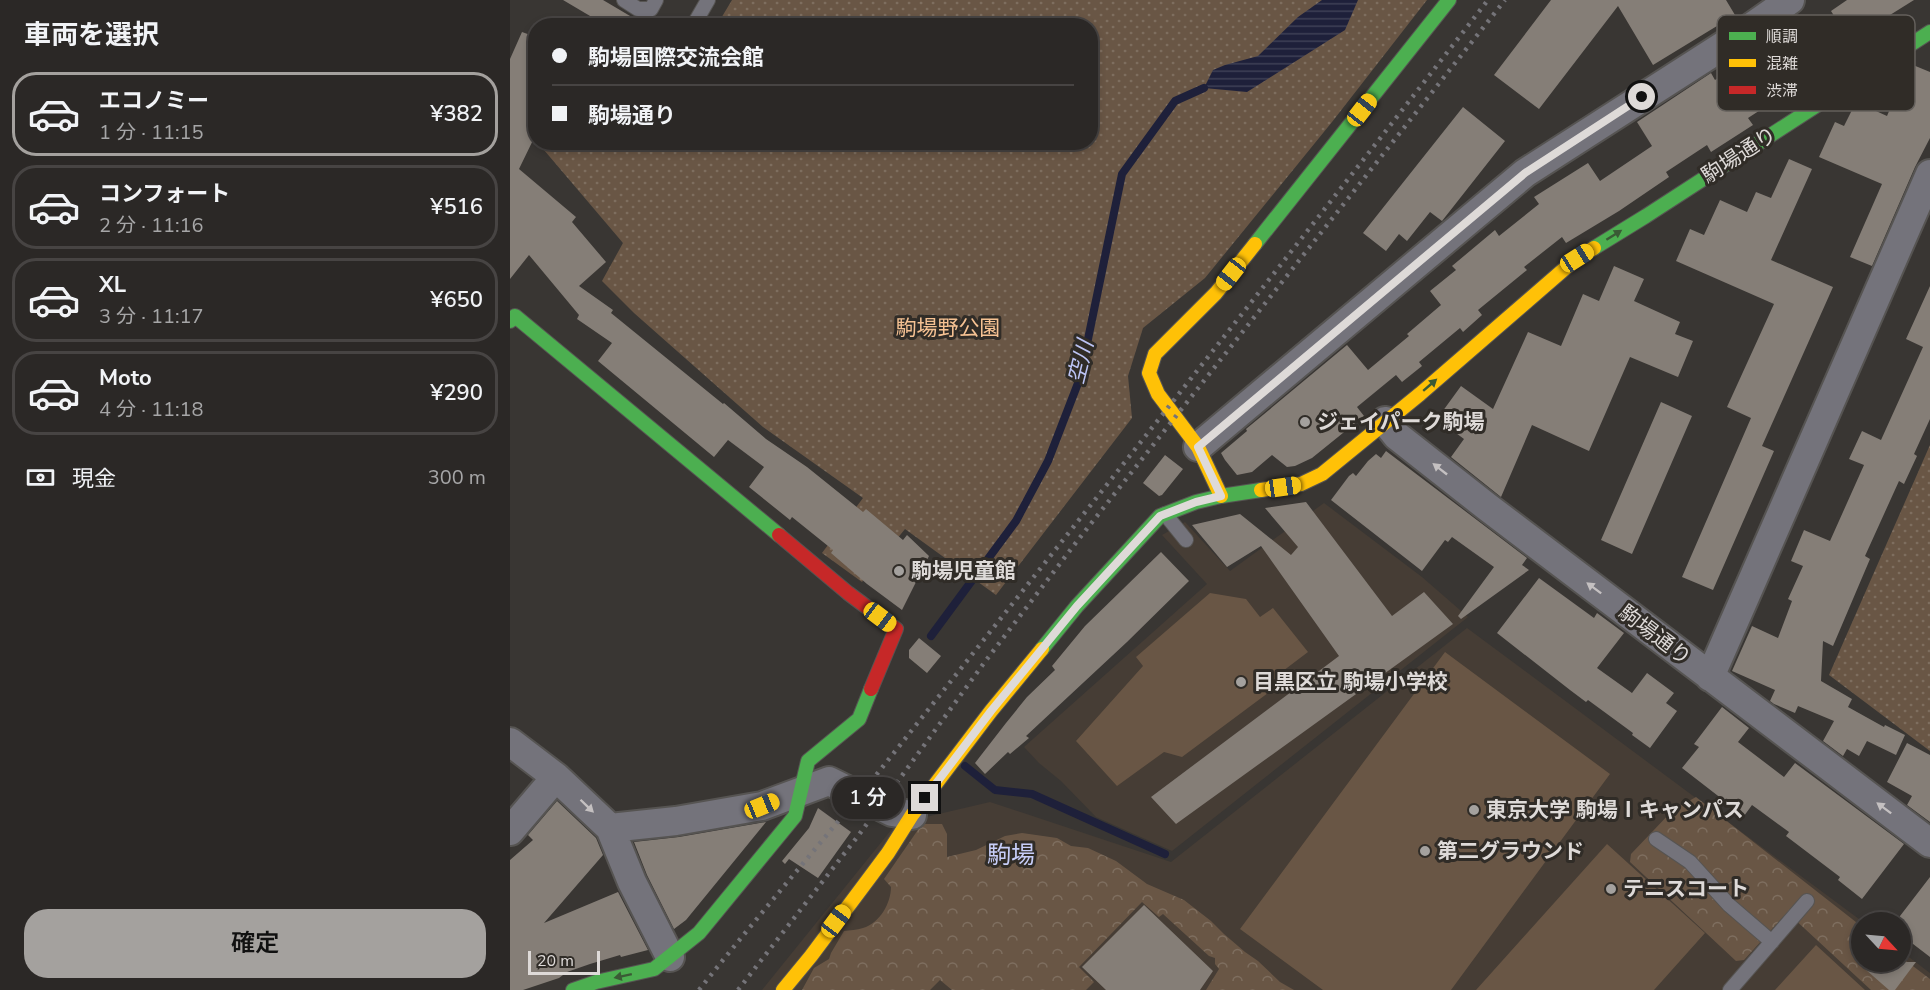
<!DOCTYPE html>
<html lang="ja">
<meta charset="utf-8">
<style>
:root{--surface:#2b2826;--page:#33302e;--text:#f1f3f6;--muted:#a6a6a7;--line:#474443;--accent:#a4a19e}
body{margin:0;font-family:"Nunito Sans","Noto Sans JP",sans-serif;background:var(--page);color:var(--text);height:100vh;display:flex;flex-direction:column;font-size:22px;white-space:nowrap}
*{box-sizing:border-box;margin:0}
p{font-size:20px;color:var(--muted)}
.icon{flex:none;width:33px;height:33px;fill:none;stroke:currentColor;stroke-width:2;stroke-linecap:round;stroke-linejoin:round}
.map{position:relative;flex:1;overflow:hidden}
.sheet{display:flex;flex-direction:column;background:var(--surface);width:510px}
.sheet>*{flex:none}
.guide{position:absolute;left:18px;top:18px;width:570px;height:132px;border-radius:24px;box-shadow:0 3px 9px #0003,0 0 0 2px var(--line);display:grid;align-content:center;height:132px;padding:0 24px;background:var(--surface)}
.needle{width:39px;rotate:116deg}
.buttons{position:absolute;left:1341px;top:912px;display:grid;gap:12px}
.buttons a{display:grid;place-items:center;width:60px;height:60px;border-radius:50%;background:var(--surface);box-shadow:0 3px 9px #0003,0 0 0 2px var(--line);font-size:30px}
.scale{position:absolute;left:18px;bottom:15px;width:72px;box-sizing:border-box;padding-left:6px;border:3px solid #dedad8;border-top:0;font-size:16px;line-height:21px;white-space:nowrap;color:#dedad8;-webkit-text-stroke:4px #302c27;paint-order:stroke}
.end{position:absolute;width:27px;height:27px;margin:-14px;border:8px solid #dedad8;background:#111;box-shadow:0 0 0 3px #111}
.from{border-radius:50%}
.bubble{position:absolute;height:42px;border-radius:21px;background:var(--surface);box-shadow:0 3px 9px #0003,0 0 0 2px var(--line);font-size:20px;font-weight:600;line-height:42px;text-align:center}
.car{position:absolute;width:18px;height:36px;margin:-18px -9px;border-radius:8px;box-shadow:0 0 4px 2px #0007;background:linear-gradient(#f5c518 24%,#345 0 40%,#f5c518 0 76%,#345 0 86%,#f5c518 0)}
.guide b{display:flex;align-items:center;gap:21px;height:57px;font-size:22px}
.guide b+b{border-top:2px solid var(--line)}
.guide i{width:15px;height:15px;background:var(--text)}
ul{padding:0;list-style:none}
li{display:flex;align-items:center;gap:18px;height:84px;margin:0 12px 9px;padding:0 12px;border:3px solid var(--line);border-radius:24px}
li div{flex:1}
li b{display:block;font-size:22px}
li em{font-style:normal;font-weight:600}
li.active{border-color:var(--accent)}
li>.icon{width:54px;height:54px;stroke-width:1.5}
h2{padding:0 24px;font-size:27px;line-height:72px}
.pay{display:flex;align-items:center;gap:15px;height:66px;padding:0 24px;font-size:22px}
.pay p{margin-inline-start:auto}
.cta{display:flex;gap:12px;margin-top:auto;padding:12px 24px}
.cta a{flex:1;height:69px;border-radius:24px;background:var(--accent);color:#111;font-size:24px;font-weight:600;line-height:69px;text-align:center}
main{display:flex;flex:1;min-height:0}
.map>svg:first-child{display:block}
</style>
<main>
<section class="sheet">
<h2>車両を選択</h2>
<ul>
<li class="active"><svg class="icon" aria-label="car" viewBox="0 0 24 24"><path d="M5 17H2v-5l4-1 3-4h7l3 4 3 1v5h-3M9 17h6M6 11h13"/><circle cx="7" cy="17" r="2"/><circle cx="17" cy="17" r="2"/></svg><div><b>エコノミー</b><p>1 分 · 11:15</p></div><em>¥382</em></li>
<li><svg class="icon" aria-label="car" viewBox="0 0 24 24"><path d="M5 17H2v-5l4-1 3-4h7l3 4 3 1v5h-3M9 17h6M6 11h13"/><circle cx="7" cy="17" r="2"/><circle cx="17" cy="17" r="2"/></svg><div><b>コンフォート</b><p>2 分 · 11:16</p></div><em>¥516</em></li>
<li><svg class="icon" aria-label="car" viewBox="0 0 24 24"><path d="M5 17H2v-5l4-1 3-4h7l3 4 3 1v5h-3M9 17h6M6 11h13"/><circle cx="7" cy="17" r="2"/><circle cx="17" cy="17" r="2"/></svg><div><b>XL</b><p>3 分 · 11:17</p></div><em>¥650</em></li>
<li><svg class="icon" aria-label="car" viewBox="0 0 24 24"><path d="M5 17H2v-5l4-1 3-4h7l3 4 3 1v5h-3M9 17h6M6 11h13"/><circle cx="7" cy="17" r="2"/><circle cx="17" cy="17" r="2"/></svg><div><b>Moto</b><p>4 分 · 11:18</p></div><em>¥290</em></li>
</ul>
<div class="pay"><svg class="icon" aria-label="cash" viewBox="0 0 24 24"><path d="M3 7h18v10H3z"/><circle cx="12" cy="12" r="2"/></svg>現金<p>300 m</p></div>
<div class="cta"><a>確定</a></div>
</section>
<div class="map">
<svg width="1420" height="990" viewBox="0 0 1420 990">
<defs>
<pattern id="forest-crowns" width="20" height="18" patternUnits="userSpaceOnUse" patternTransform="scale(1.5)"><rect width="20" height="18" fill="#695645"/><path d="M2 6a3 3 0 1 1 6 0M12 15a3 3 0 1 1 6 0" fill="none" stroke="#7e6e5f"/></pattern>
<pattern id="park-dots" width="8" height="8" patternUnits="userSpaceOnUse" patternTransform="scale(1.5)"><rect width="8" height="8" fill="#695645"/><path d="M2 2h.1M6 6h.1" fill="none" stroke="#7e6e5f" stroke-width="1.8" stroke-linecap="round"/></pattern>
<pattern id="water-rules" width="6" height="5" patternUnits="userSpaceOnUse" patternTransform="scale(1.5)"><rect width="6" height="5" fill="#1e203a"/><path d="M0 2.5h6" fill="none" stroke="#3e4056"/></pattern>
</defs>
<rect width="100%" height="100%" fill="#393633"/>
<path fill="#463d35" d="M 814,503 L 912,577 L 958,617 L 662,851 L 586,817 L 551,781 L 529,763 L 514,747 L 697,584 L 652,535 L 675,522 L 720,571 Z
M 957,628 L 1353,922 L 1352,962 L 1390,962 L 1391,951 L 1420,973 L 1420,990 L 252,990 L 386,824 L 480,802 L 661,862 Z"/>
<path fill="#695645" d="M 700,593 L 736,599 L 750,617 L 763,608 L 798,652 L 765,677 L 770,684 L 672,757 L 654,752 L 607,786 L 566,741 L 633,666 L 626,657 Z
M 935,652 L 1100,774 L 941,990 L 813,990 L 730,929 Z
M 1097,844 L 1195,933 L 1144,990 L 966,990 Z
M 1306,945 L 1355,990 L 1265,990 Z"/>
<path fill="url(#forest-crowns)" d="M 1186,797 L 1351,926 L 1352,962 L 1390,962 L 1391,957 L 1420,979 L 1420,990 L 1361,990 L 1281,916 L 1273,917 L 1234,960 L 1226,961 L 1120,862 L 1121,854 L 1163,810 Z
M 412,824 L 432,824 L 437,834 L 437,857 L 466,850 L 495,836 L 512,833 L 547,838 L 561,846 L 578,848 L 606,861 L 637,884 L 674,900 L 701,921 L 714,934 L 735,952 L 748,961 L 770,982 L 784,990 L 696,990 L 709,969 L 705,964 L 705,958 L 699,956 L 653,914 L 649,917 L 632,902 L 569,967 L 584,982 L 576,990 L 442,990 L 430,980 L 420,990 L 292,990 L 304,968 L 319,959 L 321,953 L 334,931 C 340,930 347,930 353,928 C 370,923 381,903 381,887 L 374,879 Z"/>
<path fill="url(#park-dots)" d="M 222,0 L 917,0 L 822,122 L 695,278 L 633,328 L 618,376 L 622,418 L 486,595 L 395,529 L 352,582 L 312,553 L 353,498 L 253,427 L 124,313 L 92,281 L 113,243 L 34,150 L 39,142 L 580,142 L 580,26 L 207,25 Z
M 1420,445 L 1420,751 L 1319,675 Z"/>
<path fill="url(#water-rules)" d="M 812,0 L 848,0 L 835,30 L 737,92 L 694,88 L 703,70 L 715,65 L 748,56 L 788,17 Z"/>
<g fill="none" stroke-linecap="round" stroke-linejoin="round">
<path stroke="#1e203a" stroke-width="8" d="M 421,636 L 506,521 L 538,461 L 570,378 L 612,174 L 665,101 L 694,88
M 455,766 L 485,790 L 522,794 L 655,854"/>
</g>
<path fill="#857e77" d="M 53,0 L 93,0 L 137,26 L 97,26 Z
M 1041,0 L 1216,0 L 1225,15 L 1143,65 L 1108,6 L 1029,109 L 984,75 Z
M 1337,0 L 1404,0 L 1364,25 L 1370,33 L 1345,49 L 1321,11 Z
M 12,32 L 26,37 L 26,134 L 9,169 L 66,217 L 62,222 L 96,262 L 69,286 L 103,310 L 101,313 L 213,404 L 214,403 L 256,439 L 297,467 L 353,512 L 356,509 L 393,540 L 397,535 L 419,556 L 392,610 L 357,584 L 321,553 L 323,550 L 282,517 L 280,520 L 239,487 L 254,467 L 218,440 L 204,457 L 88,361 L 102,343 L 67,319 L 69,315 L 19,255 L 0,279 L 0,59 Z
M 1291,51 L 1297,61 L 1302,57 L 1312,72 L 1287,89 L 1286,87 L 1238,118 L 1243,125 L 1201,152 L 1197,145 L 1156,172 L 1159,177 L 1109,211 L 1056,243 L 1052,237 L 1014,267 L 1017,270 L 968,310 L 972,315 L 953,332 L 950,328 L 909,362 L 912,366 L 892,382 L 886,375 L 847,407 L 854,416 L 802,458 L 785,466 L 777,467 L 762,455 L 742,472 L 727,475 L 715,460 L 711,453 L 737,431 L 736,429 L 837,345 L 858,370 L 899,336 L 897,334 L 931,305 L 920,291 L 946,270 L 942,266 L 985,230 L 989,236 L 1029,204 L 1024,197 L 1078,163 L 1090,181 L 1142,146 L 1127,122 L 1201,73 L 1205,80 L 1237,58 L 1251,78 Z
M 1403,65 L 1420,72 L 1420,138 L 1405,167 L 1362,266 L 1340,257 L 1372,184 L 1309,157 L 1325,122 L 1334,126 L 1346,102 L 1377,116 L 1397,69 Z
M 953,107 L 995,141 L 932,221 L 920,212 L 897,241 L 889,234 L 876,251 L 853,233 Z
M 1279,159 L 1302,169 L 1261,260 L 1323,287 L 1252,446 L 1264,451 L 1203,590 L 1172,577 L 1241,418 L 1217,407 L 1264,304 L 1166,261 L 1180,229 L 1194,235 L 1210,200 L 1237,212 L 1246,192 L 1261,198 Z
M 1104,266 L 1134,279 L 1124,301 L 1170,322 L 1165,334 L 1183,341 L 1168,377 L 1120,357 L 1079,451 L 1022,425 L 991,497 L 941,457 L 954,439 L 927,419 L 951,386 L 983,409 L 1018,332 L 1051,346 L 1073,294 L 1089,301 Z
M 1420,286 L 1420,419 L 1404,454 L 1407,456 L 1394,484 L 1389,481 L 1355,556 L 1360,559 L 1323,646 L 1313,641 L 1311,681 L 1342,699 L 1338,707 L 1374,727 L 1375,725 L 1395,735 L 1386,755 L 1357,741 L 1349,756 L 1337,749 L 1333,756 L 1313,741 L 1324,721 L 1288,706 L 1285,713 L 1264,704 L 1260,701 L 1265,690 L 1222,671 L 1242,626 L 1268,638 L 1282,601 L 1278,599 L 1293,566 L 1281,561 L 1294,530 L 1320,541 L 1354,465 L 1339,459 L 1352,431 L 1371,440 L 1413,347 L 1396,339 Z
M 1151,402 L 1182,416 L 1122,554 L 1091,540 Z
M 876,451 L 1017,558 L 1012,565 L 1019,570 L 951,619 L 948,616 L 984,567 L 942,537 L 938,542 L 935,540 L 912,571 L 821,500 L 839,476 L 843,473 L 846,476 L 858,461 L 866,454 L 871,458 Z
M 655,455 L 673,469 L 652,495 L 649,496 L 633,483 Z
M 796,502 L 882,616 L 914,592 L 943,624 L 666,824 L 641,797 L 829,656 L 751,546 L 717,567 L 682,525 L 730,514 L 781,555 L 788,547 L 755,508 Z
M 651,552 L 679,581 L 617,642 L 516,736 L 519,738 L 500,754 L 498,752 L 475,774 L 465,763 L 496,723 L 517,697 L 545,670 L 542,666 L 575,626 Z
M 1029,578 L 1084,618 L 1087,613 L 1114,633 L 1087,668 L 1122,693 L 1137,673 L 1164,693 L 1156,703 L 1167,711 L 1140,748 L 1122,735 L 1123,733 L 1078,700 L 1076,702 L 1060,690 L 987,633 Z
M 409,638 L 431,656 L 417,673 L 399,658 L 399,650 Z
M 1212,707 L 1239,728 L 1228,742 L 1274,777 L 1285,763 L 1394,844 L 1352,899 L 1328,880 L 1330,877 L 1276,836 L 1279,832 L 1242,805 L 1234,816 L 1172,768 L 1189,747 L 1184,744 Z
M 1397,743 L 1420,755 L 1420,822 L 1397,805 L 1402,796 L 1377,782 Z
M 47,801 L 86,838 L 93,855 L 34,923 L 108,892 L 138,950 L 111,957 L 110,955 L 80,964 L 57,972 L 49,978 L 13,990 L 0,990 L 0,860 L 23,840 L 18,835 Z
M 308,808 L 341,832 L 308,878 L 279,859 L 275,864 L 272,861 L 299,828 Z
M 256,822 L 176,920 L 164,929 L 137,875 L 124,842 L 169,837 Z
M 1420,877 L 1420,957 L 1390,934 L 1390,916 Z
M 634,905 L 703,971 L 690,990 L 596,990 L 572,967 Z
M 1347,962 L 1406,962 L 1385,990 L 1379,990 Z"/>
<g fill="none" stroke-linecap="round" stroke-linejoin="round">
<g stroke="#565452" stroke-width="16">
<path id="lane" d="M 114,0 L 128,9 L 141,9 L 146,0
M 183,26 L 198,0
M 655,514 L 676,540
M 1146,839 L 1180,862 L 1219,905 L 1262,942
M 1220,990 L 1297,901"/>
</g>
<g stroke="#565452" stroke-width="32">
<path id="street" d="M 875,421 L 887,436 L 976,506 L 1420,843
M 688,447 L 1015,173 L 1230,35 L 1280,0
M 1200,677 L 1420,174
M 0,742 L 46,777 L 100,828 L 122,882 L 160,957
M 100,828 L 166,821 L 252,806 L 319,781 L 382,812 L 402,815
M 0,831 L 46,777"/>
</g>
<g stroke="#565452" stroke-width="16">
<path id="fast" d="M 745,244 L 939,0
M 1084,248 L 1136,216 L 1420,32
M 0,321 L 5,316 L 269,535
M 532,649 L 567,606 L 650,516 L 686,502 L 711,496 L 751,490
M 63,990 L 86,982 L 144,969 L 189,933 L 285,816 L 298,761 L 349,719 L 361,689"/>
</g>
<g stroke="#565452" stroke-width="16">
<path id="slow" d="M 751,490 L 791,484 L 812,474 L 910,394 L 1067,258 L 1084,248
M 711,496 L 688,447 L 648,394 L 639,373 L 645,354 L 706,293 L 745,244
M 273,990 L 301,956 L 378,853 L 402,815 L 481,711 L 532,649"/>
</g>
<g stroke="#565452" stroke-width="16">
<path id="jam" d="M 269,535 L 338,593 L 386,629 L 361,689"/>
</g>
<use href="#lane" stroke="#74737b" stroke-width="14"/>
<use href="#street" stroke="#74737b" stroke-width="28"/>
<use href="#fast" stroke="#4caf50" stroke-width="14"/>
<use href="#slow" stroke="#ffc107" stroke-width="14"/>
<use href="#jam" stroke="#c62828" stroke-width="14"/>
<path stroke="#757479" stroke-width="4.5" stroke-dasharray="3 6" stroke-linecap="butt" d="M 189,990 C 250,913 314,840 375,764 C 577,510 779,256 978,0
M 228,990 L 348,836 L 474,663 L 568,540 L 995,0"/>
</g>
<defs><path id="oneway-solid" d="M-6-.8H1V-3.2L6.5 0L1 3.2V.8H-6Z" transform="scale(1.5)"/></defs>
<g fill="#3a5a35">
<use href="#oneway-solid" transform="translate(1104 235) rotate(-32)"/>
<use href="#oneway-solid" transform="translate(920 385) rotate(-41)"/>
<use href="#oneway-solid" transform="translate(113 976) rotate(168)"/>
</g>
<g fill="#c4c0c1">
<use href="#oneway-solid" transform="translate(930 469) rotate(-142)"/>
<use href="#oneway-solid" transform="translate(1084 588) rotate(-143)"/>
<use href="#oneway-solid" transform="translate(77 806) rotate(44)"/>
<use href="#oneway-solid" transform="translate(1374 808) rotate(-143)"/>
</g>
<g fill="none" stroke-linecap="round" stroke-linejoin="round">
<path stroke="#dedad8" stroke-width="8" d="M 415,798 L 481,711 L 567,606 L 650,516 L 686,502 L 711,496 L 688,447 L 1015,173 L 1132,97"/>
</g>
<g fill="#a4a19e" stroke="#302c27" stroke-width="2">
<circle cx="795" cy="422" r="6"/>
<circle cx="389" cy="571" r="6"/>
<circle cx="731" cy="682" r="6"/>
<circle cx="964" cy="810" r="6"/>
<circle cx="915" cy="851" r="6"/>
<circle cx="1101" cy="889" r="6"/>
</g>
<g text-anchor="middle" dominant-baseline="central" stroke-width="6" stroke-linejoin="round" paint-order="stroke">
<g font-size="21" fill="#dedad8" stroke="#302c27">
<text transform="translate(1229 155) rotate(-33)">駒場通り</text>
<text transform="translate(1145 635) rotate(37)">駒場通り</text>
</g>
<g font-size="21" fill="#f6c293" stroke="#302c27">
<text x="438" y="328">駒場野公園</text>
</g>
<g font-size="21" font-weight="bold" fill="#dedad8" stroke="#302c27" text-anchor="start">
<text x="807" y="422">ジェイパーク駒場</text>
<text x="401" y="571">駒場児童館</text>
<text x="743" y="682">目黒区立 駒場小学校</text>
<text x="976" y="810">東京大学 駒場Ⅰキャンパス</text>
<text x="927" y="851">第二グラウンド</text>
<text x="1113" y="889">テニスコート</text>
</g>
<g font-size="22" font-style="italic" fill="#bcc4f4" stroke="#302c27">
<text transform="translate(571 362) rotate(-76)">空川</text>
</g>
<g font-size="24" fill="#c7cef9" stroke="#302c27">
<text x="501" y="855">駒場</text>
</g>
</g>
<rect x="1207" y="15" width="198" height="96" rx="9" fill="#302c27" stroke="#64605c" stroke-width="1.5"/>
<rect x="1219" y="32" width="27" height="8" fill="#4caf50"/>
<rect x="1219" y="59" width="27" height="8" fill="#ffc107"/>
<rect x="1219" y="86" width="27" height="8" fill="#c62828"/>
<g font-size="16" fill="#dedad8">
<text x="1256" y="42">順調</text>
<text x="1256" y="69">混雑</text>
<text x="1256" y="96">渋滞</text>
</g>
</svg>
<div class="buttons">
<a><svg class="needle" viewBox="-14 -14 28 28"><path d="M0-13l5 13h-10z" fill="#e53935"/><path d="M0 13l5-13h-10z" fill="#a6a6a7"/></svg></a>
</div>
<div class="scale">20 m</div>
<i class="end from" style="left:1132px;top:97px"></i>
<i class="end" style="left:415px;top:798px"></i>
<div class="bubble" style="left:322px;top:777px;width:72px">1 分</div>
<i class="car" style="left:852px;top:110px;rotate:38deg"></i>
<i class="car" style="left:1067px;top:258px;rotate:58deg"></i>
<i class="car" style="left:721px;top:274px;rotate:218deg"></i>
<i class="car" style="left:773px;top:487px;rotate:82deg"></i>
<i class="car" style="left:370px;top:617px;rotate:127deg"></i>
<i class="car" style="left:252px;top:806px;rotate:68deg"></i>
<i class="car" style="left:326px;top:921px;rotate:37deg"></i>
<div class="guide">
<b><i class="from"></i>駒場国際交流会館</b>
<b><i></i>駒場通り</b>
</div>
</div>
</main>
